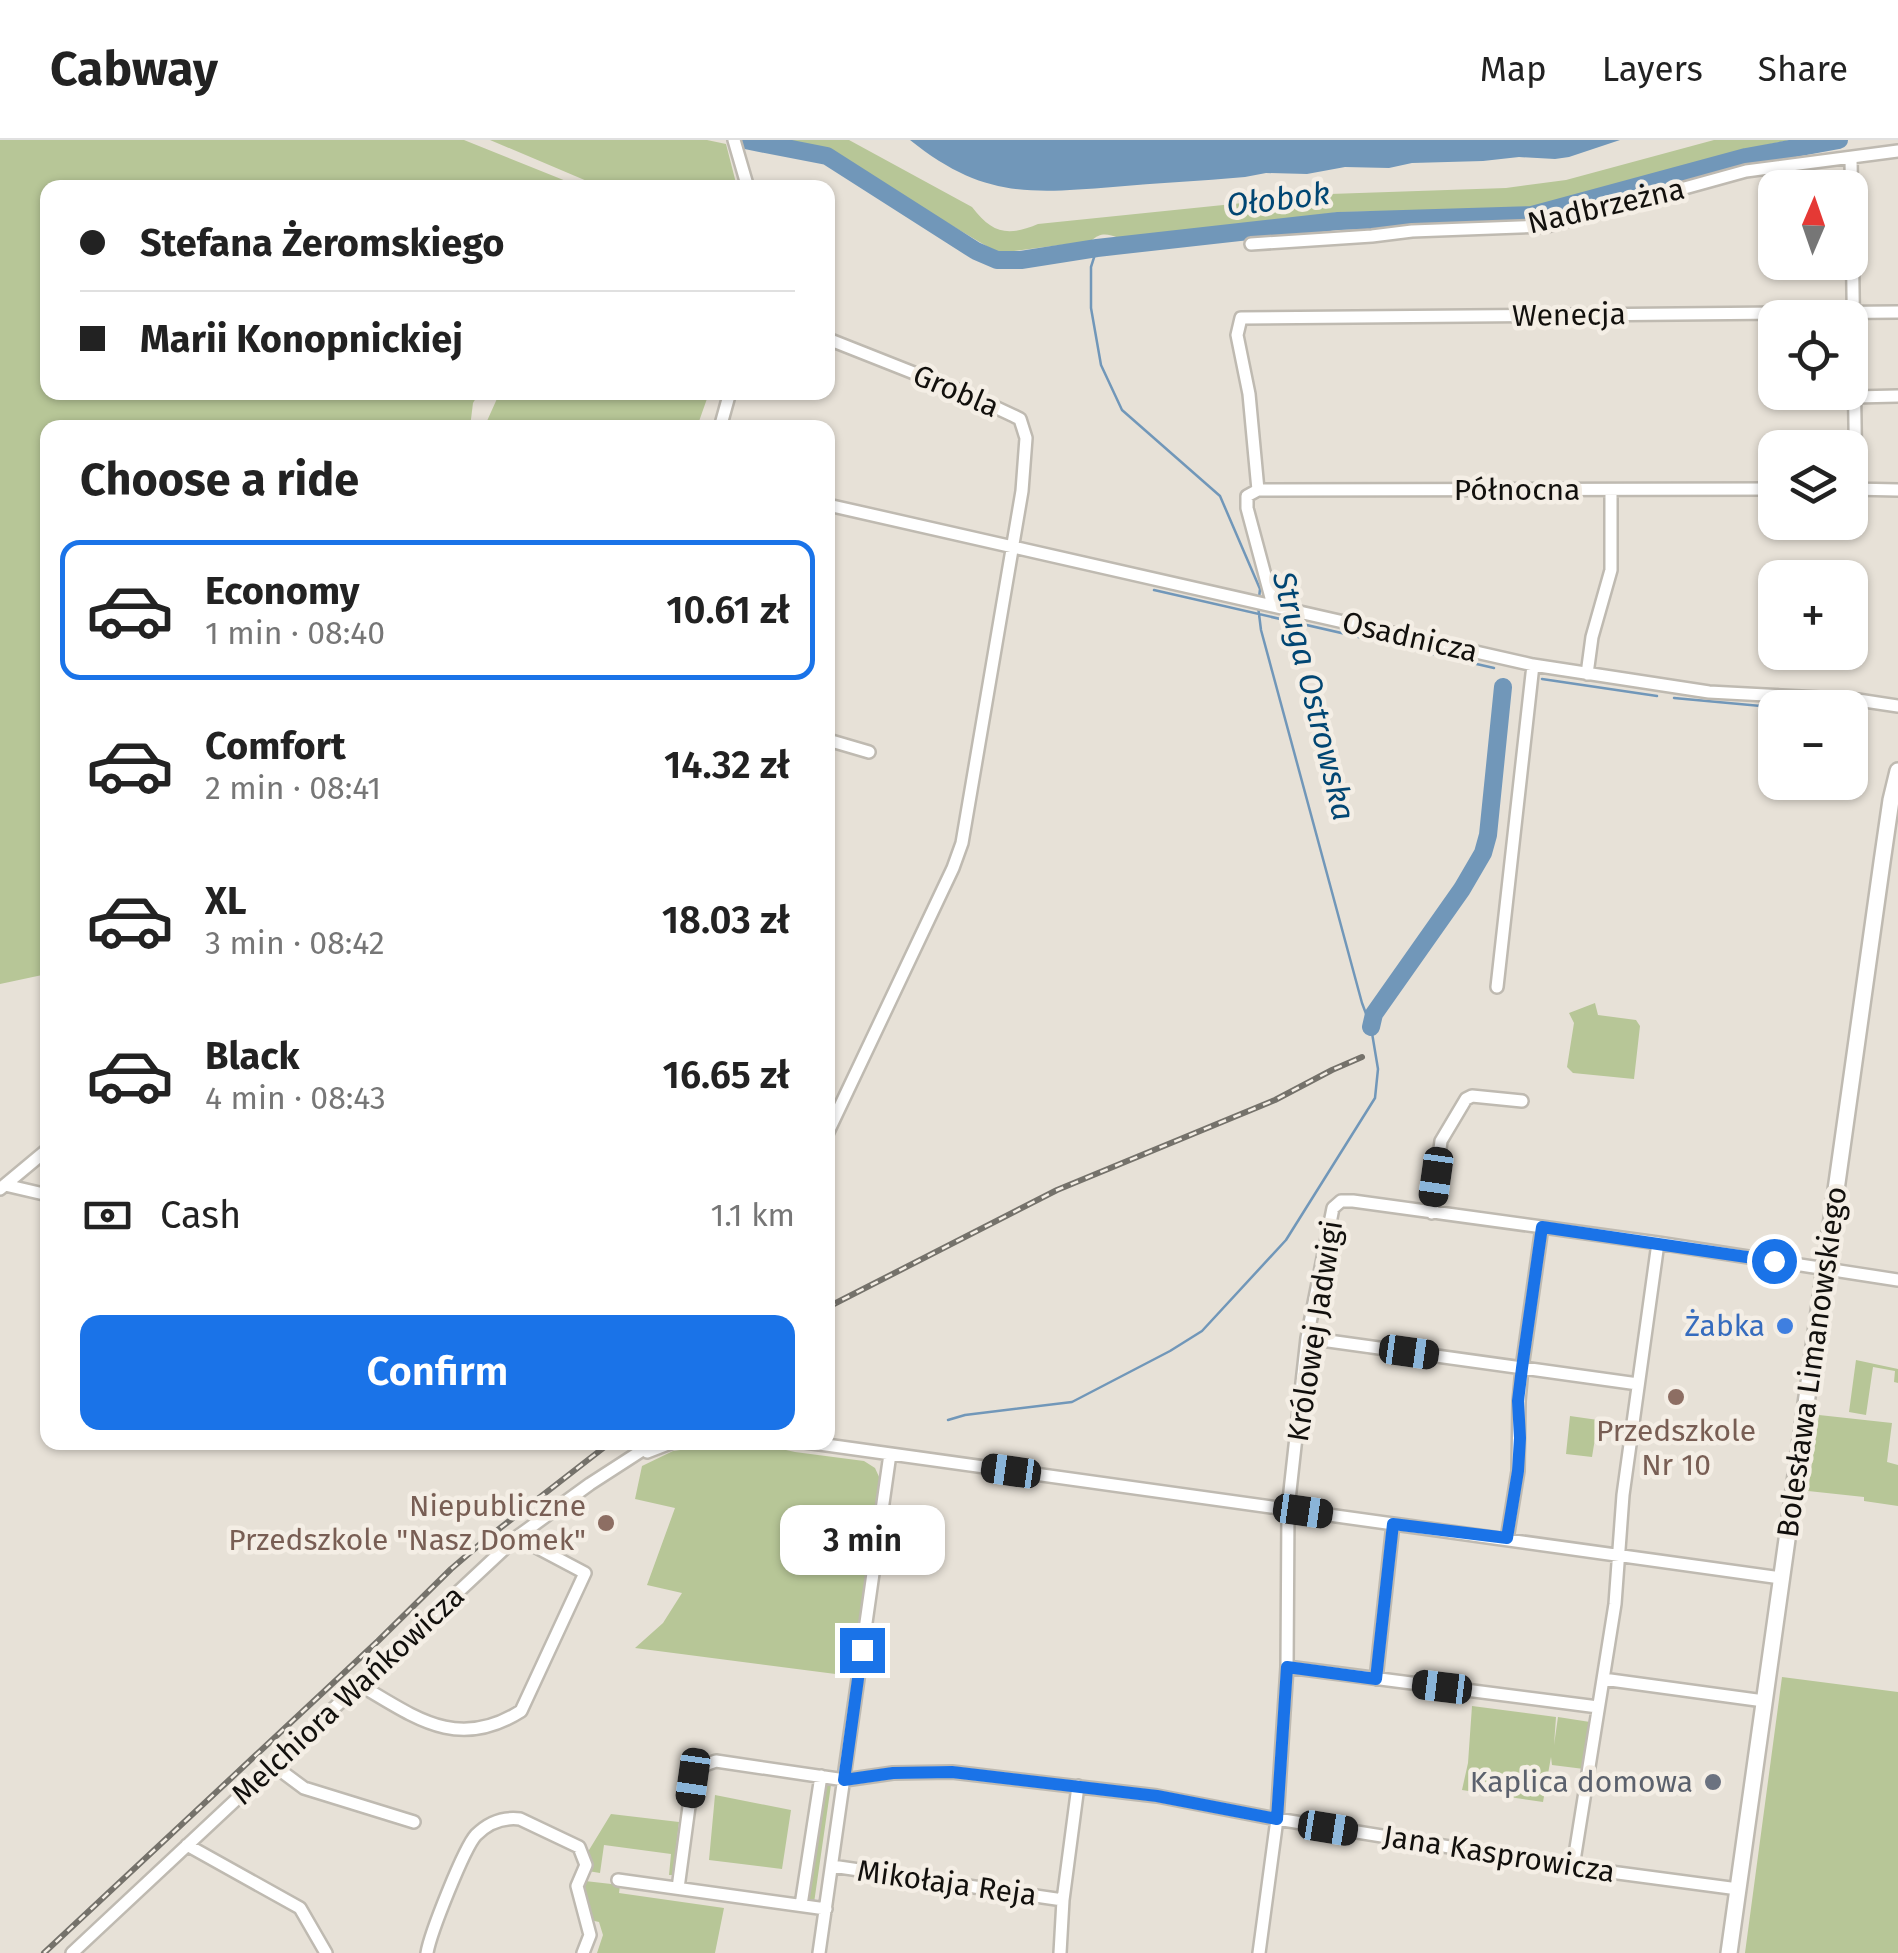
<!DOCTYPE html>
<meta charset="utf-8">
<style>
:root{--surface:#fff;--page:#f6f6f6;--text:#222;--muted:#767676;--line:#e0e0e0;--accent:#1a73e8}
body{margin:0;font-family:"Fira Sans",sans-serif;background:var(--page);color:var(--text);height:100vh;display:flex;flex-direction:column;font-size:38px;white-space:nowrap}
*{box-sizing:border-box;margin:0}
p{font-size:32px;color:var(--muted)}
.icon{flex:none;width:55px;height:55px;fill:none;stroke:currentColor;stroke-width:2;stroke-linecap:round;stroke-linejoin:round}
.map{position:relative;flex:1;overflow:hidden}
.drawer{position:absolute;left:40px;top:280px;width:795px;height:1030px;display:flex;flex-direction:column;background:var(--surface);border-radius:20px;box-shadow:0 2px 8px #0004}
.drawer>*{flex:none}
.top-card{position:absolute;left:40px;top:40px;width:795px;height:220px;border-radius:20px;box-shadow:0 2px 8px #0004;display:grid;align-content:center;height:220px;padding:0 40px;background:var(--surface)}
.needle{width:65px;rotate:2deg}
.tools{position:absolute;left:1758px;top:30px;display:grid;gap:20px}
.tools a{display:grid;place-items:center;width:110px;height:110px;border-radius:20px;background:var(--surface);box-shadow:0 2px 8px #0004;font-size:50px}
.end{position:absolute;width:45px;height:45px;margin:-22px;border:12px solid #1a73e8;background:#fff;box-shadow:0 0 0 5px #fff}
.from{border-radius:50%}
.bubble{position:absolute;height:70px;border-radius:20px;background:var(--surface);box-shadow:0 2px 8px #0004;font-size:32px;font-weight:600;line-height:70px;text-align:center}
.car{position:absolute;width:30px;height:60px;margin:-30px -15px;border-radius:12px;box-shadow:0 0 8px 2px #0007;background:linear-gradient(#222 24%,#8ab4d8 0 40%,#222 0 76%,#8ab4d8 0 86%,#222 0)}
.top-card b{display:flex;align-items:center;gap:35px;height:95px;font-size:38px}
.top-card b+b{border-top:2px solid var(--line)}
.top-card i{width:25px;height:25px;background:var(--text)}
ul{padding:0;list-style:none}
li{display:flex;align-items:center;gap:30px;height:140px;margin:0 20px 15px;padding:0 20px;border:5px solid transparent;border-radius:20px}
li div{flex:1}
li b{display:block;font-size:38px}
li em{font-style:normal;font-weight:600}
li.current{border-color:var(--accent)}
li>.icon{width:90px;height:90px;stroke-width:1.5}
h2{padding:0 40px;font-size:45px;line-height:120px}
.pay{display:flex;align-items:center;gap:25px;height:110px;padding:0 40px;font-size:38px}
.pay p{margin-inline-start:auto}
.action{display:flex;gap:20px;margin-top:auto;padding:20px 40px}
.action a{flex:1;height:115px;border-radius:20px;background:var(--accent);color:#fff;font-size:40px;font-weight:600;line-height:115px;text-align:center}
header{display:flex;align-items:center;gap:60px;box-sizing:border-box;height:140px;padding:0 50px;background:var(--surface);border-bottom:2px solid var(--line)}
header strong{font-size:48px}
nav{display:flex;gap:55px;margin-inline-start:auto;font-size:35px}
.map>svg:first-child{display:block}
</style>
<header>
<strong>Cabway</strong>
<nav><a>Map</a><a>Layers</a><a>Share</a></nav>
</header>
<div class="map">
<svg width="1898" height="1813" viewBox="0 0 1898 1813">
<rect width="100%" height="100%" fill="#e7e1d7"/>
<path fill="#b7c697" d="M 0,0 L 464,0 L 581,47 L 48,48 L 48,252 L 479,253 L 473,263 L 470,287 L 48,288 L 47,834 L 0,844 Z
M 490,0 L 707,0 L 726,4 L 737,47 L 601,47 Z
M 769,0 L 849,0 L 972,67 C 992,93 1007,97 1038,84 L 1330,54 L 1506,48 L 1566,40 L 1714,0 L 1790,0 L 1742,10 L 1618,47 L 1532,69 L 1340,72 L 1225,87 L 1119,98 C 1107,94 1101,92 1091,101 L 998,113 L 828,12 Z
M 500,252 L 709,252 L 709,253 L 697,287 L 518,288 L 487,281 Z
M 1595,863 L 1598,875 L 1636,880 L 1640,886 L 1634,939 L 1573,933 L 1567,927 L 1574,883 L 1569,873 Z
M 1856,1220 L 1898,1229 L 1898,1243 L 1894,1242 L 1895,1231 L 1873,1227 L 1866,1275 L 1849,1272 Z
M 1819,1275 L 1892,1283 L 1887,1322 L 1898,1325 L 1898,1366 L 1864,1361 L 1864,1357 L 1808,1351 Z
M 1570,1276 L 1598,1280 L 1592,1317 L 1566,1314 Z
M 730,1303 L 754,1303 L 795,1312 L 864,1321 L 875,1328 L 880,1339 L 851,1536 L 635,1508 L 663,1483 L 682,1453 L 647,1445 L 675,1368 L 635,1359 L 642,1326 L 673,1311 Z
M 1782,1537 L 1898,1552 L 1898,1813 L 1745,1813 Z
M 1472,1566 L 1556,1577 L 1554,1605 L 1558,1577 L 1590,1582 L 1584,1629 L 1552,1625 L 1551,1617 L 1543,1662 L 1462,1650 L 1468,1623 Z
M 823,1644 L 831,1645 L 814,1763 L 807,1762 Z
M 715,1655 L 791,1670 L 782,1729 L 709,1720 Z
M 611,1674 L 679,1682 L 673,1735 L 669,1735 L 671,1714 L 604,1705 L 600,1733 L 588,1731 L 586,1715 Z
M 585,1741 L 620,1745 L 619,1753 L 724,1768 L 715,1813 L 597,1813 L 603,1795 L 599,1782 L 590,1780 L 583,1746 Z"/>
<path fill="#7197b9" d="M 910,0 L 1620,0 L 1569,17 L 1555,19 L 1519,17 L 1483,21 L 1412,23 L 1389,28 L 1345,27 L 1307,34 L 1266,33 L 1245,37 C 1201,41 1157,43 1113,47 C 1027,54 981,57 910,0 Z"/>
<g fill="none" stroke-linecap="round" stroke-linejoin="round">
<path stroke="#7197b9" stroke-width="2.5" d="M 1097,108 L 1091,127 L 1091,168 L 1101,225 L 1122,270 L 1220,356 L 1260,449 L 1259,458
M 1154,450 L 1494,528
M 1542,539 L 1657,556
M 1674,558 L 1783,568
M 948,1280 L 965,1275 L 1072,1262 L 1170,1211 L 1202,1191 L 1286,1100 L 1375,958 L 1378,929 L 1371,887 L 1362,863 L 1261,490 L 1258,466"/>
<path stroke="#7197b9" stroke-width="18" d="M 745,0 L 827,16 L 976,111 L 997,120 L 1021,120 L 1097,108 L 1338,81 L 1532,75 L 1746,17 L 1839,0
M 1371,887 L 1374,874 L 1462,749 L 1483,713 L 1488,695 L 1503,547"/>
<g stroke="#bfbab1" stroke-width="16">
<path id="minor" d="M 734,0 L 748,48
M 1851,19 L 1856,349
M 1251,104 L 1372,96 L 1412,91 L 1547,86 L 1746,31 L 1898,11
M 828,199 L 967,254 L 1014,276 L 1020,279 L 1026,298 L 1022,351 L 962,703 L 953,728 L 828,992
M 1855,257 L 1898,256
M 720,288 L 730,252
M 1852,349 L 1898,350
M 1258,350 L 1775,349
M 828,365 L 1533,525 L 1709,552 L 1858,560 L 1898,566
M 1273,465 L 1247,368 L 1247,356 L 1258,350 L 1249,254 L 1237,195 L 1241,178 L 1898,172
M 1587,534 L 1592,497 L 1611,430 L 1611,350
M 828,600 L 869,612
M 1497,847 L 1533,525
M 5,1045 L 48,1055
M 0,1049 L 48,1009
M 1432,1073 L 1441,1001 L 1466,959 L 1472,956 L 1522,961
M 1307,1198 L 1638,1244
M 805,1302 L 1781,1438
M 647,1312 L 673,1302
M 1507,1399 L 1518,1331 L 1519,1261 L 1522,1228 L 1542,1087
M 1287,1527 L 1598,1567
M 1376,1539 L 1393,1384
M 1603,1539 L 1764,1561
M 360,1545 C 416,1578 458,1611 521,1571 L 585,1433 L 517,1397
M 273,1625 L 304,1648 L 414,1682
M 187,1705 L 300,1768 L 326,1813
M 832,1726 L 1063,1760
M 1573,1727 L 1615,1464 L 1623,1355 L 1658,1103
M 618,1740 L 826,1769
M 678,1748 L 693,1637 L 699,1627 L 716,1621 L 845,1640 L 893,1633 L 952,1632 L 1157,1656 L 1277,1679 L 1573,1727 L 1738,1749
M 801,1765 L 821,1636
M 72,1813 L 517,1397 L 590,1344 L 655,1302
M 427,1813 C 430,1794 464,1708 476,1695 C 488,1683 503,1677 520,1679 L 579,1707 L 586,1725 L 577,1746 L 590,1795 L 583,1813
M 819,1813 L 890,1314
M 1060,1813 L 1063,1760 L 1078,1646
M 1259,1813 L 1277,1679 L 1287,1527 L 1288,1369 L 1307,1198 L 1333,1068 L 1341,1061 L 1353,1061 L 1658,1103 L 1898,1140"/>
</g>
<g stroke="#bfbab1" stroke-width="20">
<path id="tertiary" d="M 1729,1813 L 1882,722 L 1891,660 L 1898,631"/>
</g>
<use href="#minor" stroke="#fff" stroke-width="11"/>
<use href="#tertiary" stroke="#fff" stroke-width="15"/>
<g stroke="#75726b" stroke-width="6">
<path id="rail" d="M 828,1167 L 1057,1050 L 1275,960 L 1332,930 L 1362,917
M 44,1813 L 378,1501 L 451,1429 L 486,1399 L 611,1302"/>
</g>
<use href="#rail" stroke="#f4eee5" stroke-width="2.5" stroke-dasharray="8" stroke-linecap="butt"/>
</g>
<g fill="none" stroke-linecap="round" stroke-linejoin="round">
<path stroke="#1a73e8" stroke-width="12" d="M 862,1510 L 844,1640 L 893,1633 L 952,1632 L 1157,1656 L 1277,1679 L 1287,1527 L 1376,1539 L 1393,1384 L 1507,1398 L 1518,1331 L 1520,1298 L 1518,1261 L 1522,1228 L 1542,1087 L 1774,1121"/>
</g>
<circle fill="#3f7fe0" stroke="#f4eee5" stroke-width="4" cx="1785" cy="1186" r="10"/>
<g fill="#8d6e63" stroke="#f4eee5" stroke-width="4">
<circle cx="1676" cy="1257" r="10"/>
<circle cx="606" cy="1383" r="10"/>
</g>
<circle fill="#6b7280" stroke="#f4eee5" stroke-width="4" cx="1713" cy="1642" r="10"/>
<g text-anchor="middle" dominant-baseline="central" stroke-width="9" stroke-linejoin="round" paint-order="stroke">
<g font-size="30" fill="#12100d" stroke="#f4eee5">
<text transform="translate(1606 66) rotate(-13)">Nadbrzeżna</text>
<text transform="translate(1569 175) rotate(-1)">Wenecja</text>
<text transform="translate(956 251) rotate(23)">Grobla</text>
<text x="1517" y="350">Północna</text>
<text transform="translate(1410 497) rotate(13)">Osadnicza</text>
<text transform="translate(1315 1191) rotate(-81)">Królowej Jadwigi</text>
<text transform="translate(1812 1222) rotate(-82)">Bolesława Limanowskiego</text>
<text transform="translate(348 1555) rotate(-43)">Melchiora Wańkowicza</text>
<text transform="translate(1499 1714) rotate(9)">Jana Kasprowicza</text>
<text transform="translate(947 1743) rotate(8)">Mikołaja Reja</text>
</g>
<g font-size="30" fill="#366cbe" stroke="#f4eee5" text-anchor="end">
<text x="1765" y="1186">Żabka</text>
</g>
<g font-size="30" fill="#785e54" stroke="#f4eee5">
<text x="1676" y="1291">Przedszkole<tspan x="1676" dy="34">Nr 10</tspan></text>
<text x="586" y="1366" text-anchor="end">Niepubliczne<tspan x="586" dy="34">Przedszkole "Nasz Domek"</tspan></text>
</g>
<g font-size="30" fill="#5b616d" stroke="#f4eee5" text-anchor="end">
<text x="1693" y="1642">Kaplica domowa</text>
</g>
<g font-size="32" font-style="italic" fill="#014673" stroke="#f4eee5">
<text transform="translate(1278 59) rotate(-7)">Ołobok</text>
<text transform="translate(1314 556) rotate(76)">Struga Ostrowska</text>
</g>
</g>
</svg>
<div class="tools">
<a><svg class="needle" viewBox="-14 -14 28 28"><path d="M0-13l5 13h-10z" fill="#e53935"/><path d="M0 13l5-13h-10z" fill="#767676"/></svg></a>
<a><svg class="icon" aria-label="locate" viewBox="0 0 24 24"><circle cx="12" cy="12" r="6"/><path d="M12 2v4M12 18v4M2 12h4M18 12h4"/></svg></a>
<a><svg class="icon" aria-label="layers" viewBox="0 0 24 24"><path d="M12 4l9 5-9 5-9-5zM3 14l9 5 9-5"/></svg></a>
<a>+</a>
<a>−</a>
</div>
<i class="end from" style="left:1774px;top:1121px"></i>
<i class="end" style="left:862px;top:1510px"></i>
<div class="bubble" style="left:780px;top:1365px;width:165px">3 min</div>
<i class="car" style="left:1436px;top:1037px;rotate:188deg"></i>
<i class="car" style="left:1409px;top:1212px;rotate:98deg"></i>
<i class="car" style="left:1011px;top:1331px;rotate:278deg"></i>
<i class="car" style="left:1303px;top:1371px;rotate:98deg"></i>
<i class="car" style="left:1442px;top:1547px;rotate:277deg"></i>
<i class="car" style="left:693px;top:1638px;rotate:188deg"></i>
<i class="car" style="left:1328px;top:1688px;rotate:99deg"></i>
<div class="top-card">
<b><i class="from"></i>Stefana Żeromskiego</b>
<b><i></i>Marii Konopnickiej</b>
</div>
<section class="drawer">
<h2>Choose a ride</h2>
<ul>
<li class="current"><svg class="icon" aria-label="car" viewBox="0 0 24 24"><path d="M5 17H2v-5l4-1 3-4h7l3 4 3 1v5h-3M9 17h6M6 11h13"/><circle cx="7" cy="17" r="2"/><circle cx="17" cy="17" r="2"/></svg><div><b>Economy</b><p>1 min · 08:40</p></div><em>10.61 zł</em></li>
<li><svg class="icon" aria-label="car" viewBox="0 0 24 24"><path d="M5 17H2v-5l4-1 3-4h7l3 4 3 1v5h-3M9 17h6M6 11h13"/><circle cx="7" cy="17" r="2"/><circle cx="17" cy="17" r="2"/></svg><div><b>Comfort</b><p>2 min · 08:41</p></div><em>14.32 zł</em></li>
<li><svg class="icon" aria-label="car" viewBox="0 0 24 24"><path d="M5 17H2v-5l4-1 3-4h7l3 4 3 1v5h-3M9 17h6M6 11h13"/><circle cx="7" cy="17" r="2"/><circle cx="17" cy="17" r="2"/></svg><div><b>XL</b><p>3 min · 08:42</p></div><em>18.03 zł</em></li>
<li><svg class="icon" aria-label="car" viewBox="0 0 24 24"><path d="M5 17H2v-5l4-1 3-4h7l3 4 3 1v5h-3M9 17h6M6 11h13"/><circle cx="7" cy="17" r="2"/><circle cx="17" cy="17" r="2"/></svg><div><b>Black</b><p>4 min · 08:43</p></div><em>16.65 zł</em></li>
</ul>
<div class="pay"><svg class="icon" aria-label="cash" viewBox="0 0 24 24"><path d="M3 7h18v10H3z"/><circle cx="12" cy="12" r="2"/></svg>Cash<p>1.1 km</p></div>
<div class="action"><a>Confirm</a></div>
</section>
</div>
